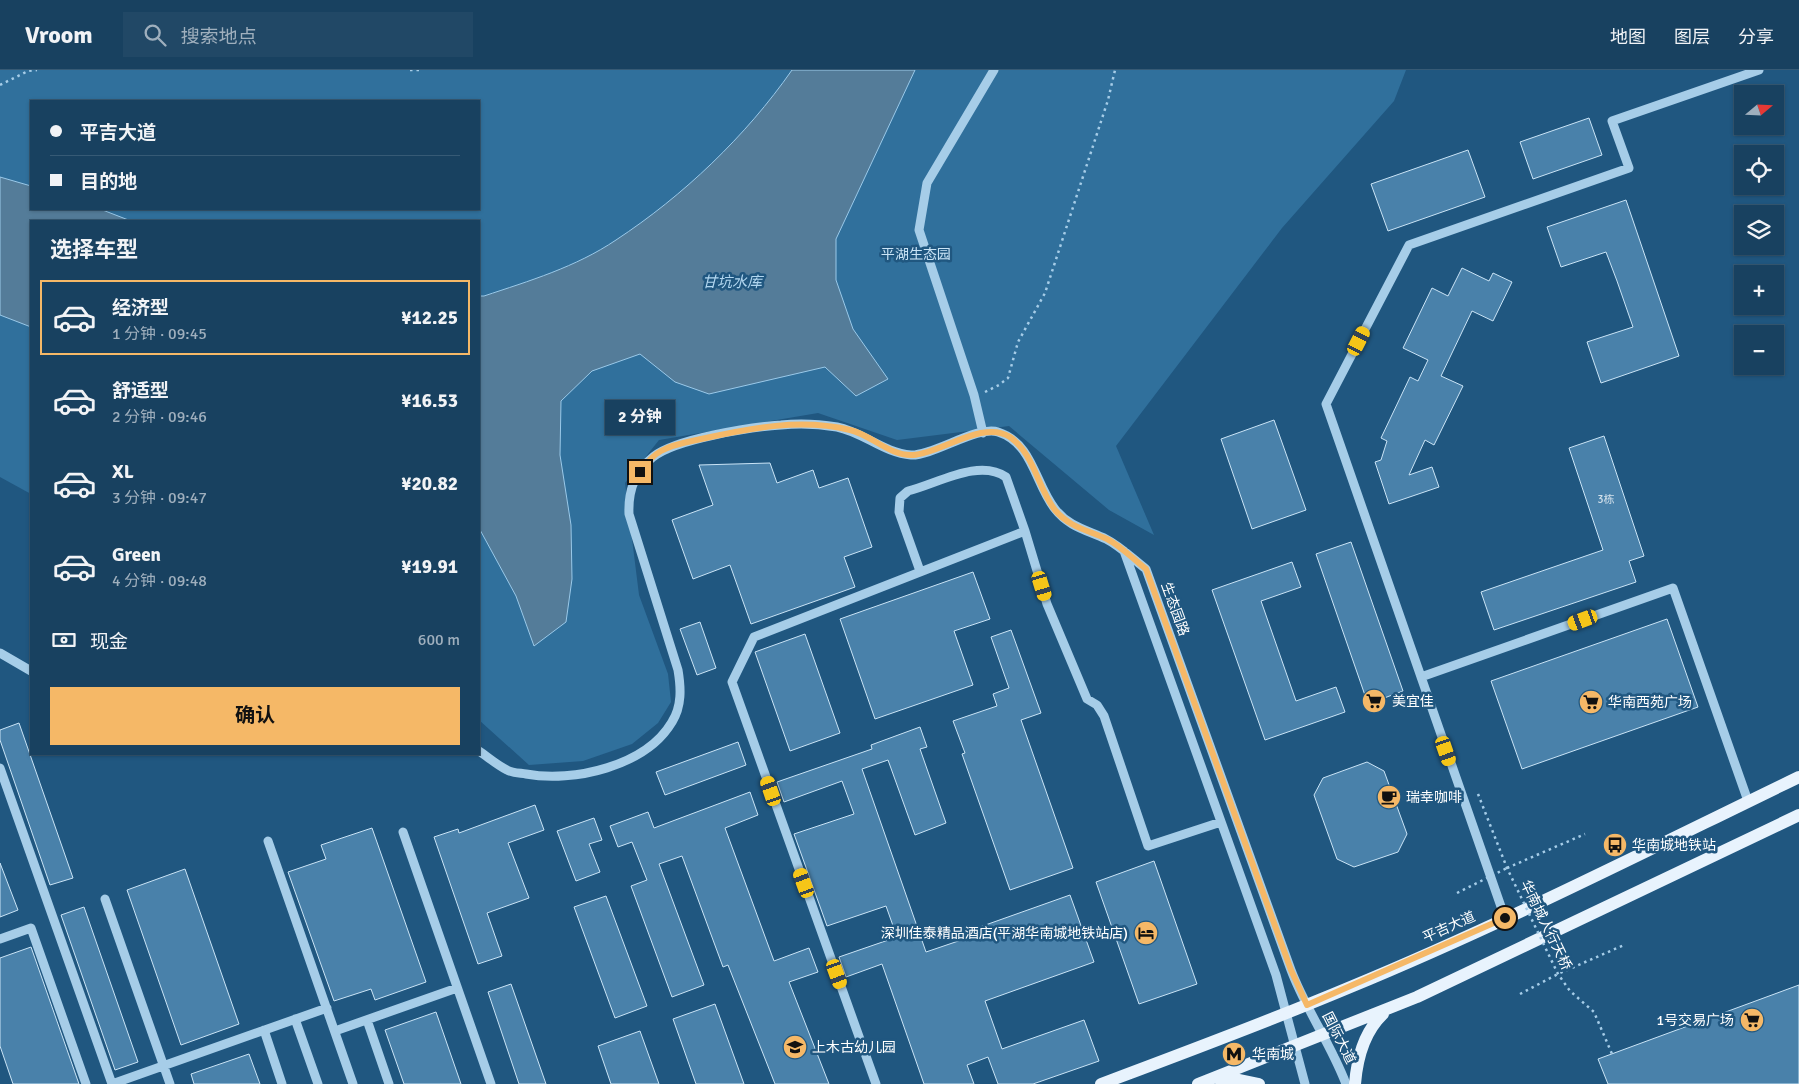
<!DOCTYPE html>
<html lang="zh">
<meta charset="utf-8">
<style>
:root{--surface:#184160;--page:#214866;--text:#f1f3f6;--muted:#9fafbd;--line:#365a75;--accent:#f5b867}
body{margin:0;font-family:Signika,"Noto Sans SC",sans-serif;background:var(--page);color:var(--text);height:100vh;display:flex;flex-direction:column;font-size:19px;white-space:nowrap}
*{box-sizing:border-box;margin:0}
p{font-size:16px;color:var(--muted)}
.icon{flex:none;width:28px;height:28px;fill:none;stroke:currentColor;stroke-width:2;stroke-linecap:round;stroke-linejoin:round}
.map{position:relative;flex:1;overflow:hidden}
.drawer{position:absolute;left:30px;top:150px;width:450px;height:535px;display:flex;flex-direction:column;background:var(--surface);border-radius:0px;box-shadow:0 1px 4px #0004,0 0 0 1px var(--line)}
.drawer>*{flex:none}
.hud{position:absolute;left:30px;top:30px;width:450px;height:110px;border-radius:0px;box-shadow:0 1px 4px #0004,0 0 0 1px var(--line);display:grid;align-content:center;height:110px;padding:0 20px;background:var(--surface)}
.needle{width:32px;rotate:71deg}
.buttons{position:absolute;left:1734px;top:15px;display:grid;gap:10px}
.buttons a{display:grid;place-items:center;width:50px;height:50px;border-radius:0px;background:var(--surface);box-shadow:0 1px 4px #0004,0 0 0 1px var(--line);font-size:25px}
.end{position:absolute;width:22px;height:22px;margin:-11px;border:6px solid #f5b867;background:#111;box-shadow:0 0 0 2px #111}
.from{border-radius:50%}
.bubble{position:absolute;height:35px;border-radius:0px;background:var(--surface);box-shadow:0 1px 4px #0004,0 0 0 1px var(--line);font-size:16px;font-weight:700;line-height:35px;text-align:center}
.car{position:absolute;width:15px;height:30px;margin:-15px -8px;border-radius:6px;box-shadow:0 0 4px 1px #0007;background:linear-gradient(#f5c518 24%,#345 0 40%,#f5c518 0 76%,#345 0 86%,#f5c518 0)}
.hud b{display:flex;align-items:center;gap:18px;height:48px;font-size:19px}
.hud b+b{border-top:1px solid var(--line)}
.hud i{width:12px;height:12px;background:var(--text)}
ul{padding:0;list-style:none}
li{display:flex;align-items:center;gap:15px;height:75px;margin:0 10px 8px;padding:0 10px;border:2px solid transparent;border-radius:0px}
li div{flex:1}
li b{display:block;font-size:19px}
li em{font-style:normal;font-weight:700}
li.active{border-color:var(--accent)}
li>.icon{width:45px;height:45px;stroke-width:1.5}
h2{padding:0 20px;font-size:22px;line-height:60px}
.pay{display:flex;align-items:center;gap:12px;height:55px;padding:0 20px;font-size:19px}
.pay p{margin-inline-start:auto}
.button{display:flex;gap:10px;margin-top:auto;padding:10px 20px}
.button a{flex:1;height:58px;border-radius:0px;background:var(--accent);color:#111;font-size:20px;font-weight:700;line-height:58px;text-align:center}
header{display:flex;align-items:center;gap:30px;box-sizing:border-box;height:70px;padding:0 25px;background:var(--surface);border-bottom:1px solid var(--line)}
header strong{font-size:24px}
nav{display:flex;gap:28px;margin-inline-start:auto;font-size:18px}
.search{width:350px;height:45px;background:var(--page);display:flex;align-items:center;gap:12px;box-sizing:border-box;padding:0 18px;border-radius:0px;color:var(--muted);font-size:19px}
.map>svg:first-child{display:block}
</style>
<header>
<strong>Vroom</strong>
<div class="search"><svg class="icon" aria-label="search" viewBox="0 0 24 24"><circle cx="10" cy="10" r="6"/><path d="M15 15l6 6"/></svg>搜索地点</div>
<nav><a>地图</a><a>图层</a><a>分享</a></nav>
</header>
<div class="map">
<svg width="1799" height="1014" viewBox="0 0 1799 1014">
<rect width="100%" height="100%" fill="#205780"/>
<path fill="#30709c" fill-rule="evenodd" d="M 0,0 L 1406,0 L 1394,31 L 1282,158 L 1116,376 L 1154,465 L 1109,440 L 1009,356 L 897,370 L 818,343 L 659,370 L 625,413 L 639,525 L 668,604 L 671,632 L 658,653 L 632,674 L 583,691 L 529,695 L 479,650 L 479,151 L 31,151 L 31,424 L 0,407 ZM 31,31 L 479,31 L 479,139 L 31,139 Z"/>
<path fill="#547c99" stroke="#9ac9e9" d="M 792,0 L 915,0 L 836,169 L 836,210 L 853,259 L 888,309 L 856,326 L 825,297 L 709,324 L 675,312 L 640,284 L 592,301 L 561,331 L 560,385 L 571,455 L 572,509 L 566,552 L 534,576 L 516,526 L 479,458 L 479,226 L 484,226 C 529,211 576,197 616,170 C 683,126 746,66 792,0 Z
M 0,107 L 31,116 L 31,139 L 100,139 L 131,151 L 31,151 L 31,257 L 0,245 Z"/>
<path fill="#4981aa" stroke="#cae4f6" d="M 1589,48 L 1602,85 L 1533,109 L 1520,72 Z
M 1468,80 L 1485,127 L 1388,161 L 1371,114 Z
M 1626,130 L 1679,286 L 1601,313 L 1587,272 L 1633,257 L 1617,211 L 1606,182 L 1561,197 L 1547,157 Z
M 1462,198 L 1489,211 L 1493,203 L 1512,212 L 1493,251 L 1472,241 L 1441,306 L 1463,316 L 1434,375 L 1425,370 L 1409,405 L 1432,397 L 1439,417 L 1389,434 L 1375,392 L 1381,390 L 1387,371 L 1381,368 L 1410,307 L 1418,311 L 1428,290 L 1403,278 L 1432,218 L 1448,226 Z
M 1274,350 L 1306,440 L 1252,459 L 1221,369 Z
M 1604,366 L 1644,486 L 1629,491 L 1636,512 L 1494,560 L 1481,522 L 1603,480 L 1569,378 Z
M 770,393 L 777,413 L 813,400 L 819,418 L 848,408 L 872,477 L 844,487 L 855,517 L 751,554 L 730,495 L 693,509 L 672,450 L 713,435 L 699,395 Z
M 1351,472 L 1403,621 L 1368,634 L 1316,484 Z
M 1292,492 L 1301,517 L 1261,531 L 1296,631 L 1336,617 L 1345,642 L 1265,670 L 1212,520 Z
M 973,502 L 990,549 L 954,561 L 973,615 L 875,649 L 840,549 Z
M 1667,549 L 1698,637 L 1522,699 L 1491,611 Z
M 700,552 L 716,598 L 697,605 L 680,559 Z
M 1011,560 L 1041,643 L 1021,650 L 1073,798 L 1010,820 L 962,684 L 965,683 L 953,651 L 997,636 L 993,624 L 1009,618 L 991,567 Z
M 805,564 L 840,663 L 790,681 L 755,582 Z
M 19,653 L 73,808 L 50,815 L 0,670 L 0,660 Z
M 920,657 L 927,677 L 920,679 L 946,753 L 915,765 L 888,690 L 862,699 L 926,882 L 979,864 L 977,858 L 1070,825 L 1094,892 L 985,931 L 1002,979 L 1084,950 L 1099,991 L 1033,1014 L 998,1014 L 988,987 L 967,995 L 974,1014 L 924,1014 L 882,894 L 846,907 L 839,887 L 897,867 L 886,836 L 827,856 L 794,764 L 854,744 L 842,711 L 784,732 L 777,712 L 872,679 L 871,675 Z
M 738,672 L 746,695 L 665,725 L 656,702 Z
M 1367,692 L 1384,701 L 1407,764 L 1398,782 L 1354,797 L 1337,789 L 1314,725 L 1323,708 Z
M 750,722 L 758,745 L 725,758 L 774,891 L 809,878 L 818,902 L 789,912 L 829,1014 L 775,1014 L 728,895 L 723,897 L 682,786 L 659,794 L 704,915 L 672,927 L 631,816 L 647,810 L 632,772 L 618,777 L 610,756 L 648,742 L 654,758 Z
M 535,735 L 544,760 L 508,773 L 529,828 L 487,843 L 502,886 L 478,894 L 434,767 L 458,759 L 459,763 Z
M 594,748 L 602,770 L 589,774 L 600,802 L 576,811 L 557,761 Z
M 372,758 L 426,912 L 375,930 L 371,919 L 334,931 L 288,802 L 326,789 L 321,775 Z
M 1154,791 L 1197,914 L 1139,934 L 1096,812 Z
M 0,793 L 18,840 L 0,847 Z
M 185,799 L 239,954 L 181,975 L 127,820 Z
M 606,826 L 647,936 L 615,948 L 574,837 Z
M 84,837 L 138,992 L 115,1000 L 61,845 Z
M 31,877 L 79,1014 L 13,1014 L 0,976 L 0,888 Z
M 511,914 L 546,1014 L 519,1014 L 488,922 Z
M 1799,915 L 1799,1014 L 1608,1014 L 1598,989 Z
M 715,934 L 744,1014 L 696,1014 L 673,949 Z
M 436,942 L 461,1014 L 404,1014 L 385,960 Z
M 640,961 L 659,1014 L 611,1014 L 598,976 Z
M 249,984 L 260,1014 L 194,1014 L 191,1004 Z"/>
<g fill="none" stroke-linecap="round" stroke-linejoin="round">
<path stroke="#a6cde8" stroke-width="2.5" stroke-dasharray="2.5 4" stroke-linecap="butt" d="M 410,0 L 422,0
M 0,15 L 28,1 L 37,0
M 985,322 L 999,315 L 1008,308 L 1018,272 L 1045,223 L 1108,30 L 1115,0
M 1507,798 L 1585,764
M 1520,924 L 1558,904 L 1624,875"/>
<path stroke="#a6cde8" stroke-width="9" d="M 983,363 L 974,325 L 919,160 L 927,113 L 994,0
M 1025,461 L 1047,534 L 1087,629 L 1097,635 L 1104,646 L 1148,776 L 1221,752
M 1124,481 L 1276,905 L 1305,1014
M 0,583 L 31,601
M 1421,607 L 1673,518 L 1748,731
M 479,681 C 488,687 497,695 507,700 C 512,703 520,703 526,704 C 573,713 646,696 672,652 C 682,636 681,618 678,600 L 629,444 C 628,422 635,401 653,387 C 675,369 751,357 781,355 C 799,353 819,354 837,357 C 863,362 884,383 911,385 C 933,386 978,355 998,362 C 1033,373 1035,414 1055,439 C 1069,457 1087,460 1106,469 C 1120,476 1133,489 1146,499 L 1291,900 C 1306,940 1331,974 1346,1014
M 0,698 L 112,1014
M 403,762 L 491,1014
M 268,771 L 353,1014
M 105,829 L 170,1014
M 1505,848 L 1326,334 L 1409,175 L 1629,98 L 1612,51 L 1759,0
M 0,869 L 31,858 L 86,1014
M 295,949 L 318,1014
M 367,950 L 389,1014
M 264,960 L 282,1014
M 335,961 L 457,918
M 112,1014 L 327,938
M 876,1014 L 732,612 L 754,567 L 1025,461 L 1006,407 C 979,388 937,414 908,421 L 900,428 L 899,442 L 920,501"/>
<path stroke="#e8f3fd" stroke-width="12" d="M 1220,1010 L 1235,1009 L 1259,1014
M 1101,1014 C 1184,983 1267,952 1348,918 C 1501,855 1650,779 1799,707
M 1198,1014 L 1417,927 L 1799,745
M 1355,1014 C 1357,989 1364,962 1383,944"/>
<path stroke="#a6cde8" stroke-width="2.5" stroke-dasharray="2.5 4" stroke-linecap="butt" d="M 1478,724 L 1507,798 L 1558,904 L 1570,921 L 1594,942 L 1612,984
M 1457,823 L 1507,798"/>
</g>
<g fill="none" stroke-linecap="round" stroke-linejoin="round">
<path stroke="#f5b867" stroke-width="6" d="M 640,402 C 646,393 652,386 661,381 C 673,374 688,372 701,369 C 750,358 801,348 850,360 C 872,365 889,386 913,385 C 940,384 983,349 1010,367 C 1035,385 1037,417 1055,440 C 1069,457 1087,460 1107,469 C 1121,476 1133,489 1146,499 L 1291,900 L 1307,935 L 1505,848"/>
</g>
<defs>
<g id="supermarket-disc" transform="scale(1.25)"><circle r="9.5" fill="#f5b867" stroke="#205780"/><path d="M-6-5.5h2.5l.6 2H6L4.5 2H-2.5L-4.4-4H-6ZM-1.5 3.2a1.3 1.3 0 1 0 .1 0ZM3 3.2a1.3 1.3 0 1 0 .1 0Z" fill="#111"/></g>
<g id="cafe-disc" transform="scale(1.25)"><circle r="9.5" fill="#f5b867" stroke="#205780"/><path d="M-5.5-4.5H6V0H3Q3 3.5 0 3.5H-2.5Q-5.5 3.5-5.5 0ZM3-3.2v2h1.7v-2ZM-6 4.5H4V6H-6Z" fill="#111"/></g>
<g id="bus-disc" transform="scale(1.25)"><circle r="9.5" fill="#f5b867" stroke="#205780"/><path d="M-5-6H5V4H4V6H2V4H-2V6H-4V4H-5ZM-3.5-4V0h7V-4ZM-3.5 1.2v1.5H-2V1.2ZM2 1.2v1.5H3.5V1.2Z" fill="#111"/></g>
<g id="hotel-disc" transform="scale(1.25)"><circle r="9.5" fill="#f5b867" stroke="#205780"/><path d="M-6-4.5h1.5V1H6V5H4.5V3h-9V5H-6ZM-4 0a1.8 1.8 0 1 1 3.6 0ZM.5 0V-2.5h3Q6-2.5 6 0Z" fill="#111"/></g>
<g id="school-disc" transform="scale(1.25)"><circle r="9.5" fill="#f5b867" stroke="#205780"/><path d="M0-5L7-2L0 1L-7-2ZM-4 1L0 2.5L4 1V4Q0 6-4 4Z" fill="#111"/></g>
<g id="metro-disc" transform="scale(1.25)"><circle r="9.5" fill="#f5b867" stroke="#205780"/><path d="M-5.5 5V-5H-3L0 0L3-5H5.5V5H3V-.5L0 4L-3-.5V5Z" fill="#111"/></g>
</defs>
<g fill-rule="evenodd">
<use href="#supermarket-disc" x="1374" y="631"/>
<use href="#supermarket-disc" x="1591" y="632"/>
<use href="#cafe-disc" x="1389" y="727"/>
<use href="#bus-disc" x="1615" y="775"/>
<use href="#hotel-disc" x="1146" y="863"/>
<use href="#supermarket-disc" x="1752" y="950"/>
<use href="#school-disc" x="795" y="977"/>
<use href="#metro-disc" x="1234" y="984"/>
</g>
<g text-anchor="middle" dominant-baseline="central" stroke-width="5" stroke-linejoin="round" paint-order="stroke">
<g font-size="11" fill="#d2e0ea">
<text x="1606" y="429">3栋</text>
</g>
<g font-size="14" fill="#cae4f6" stroke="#205780">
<text x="916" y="184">平湖生态园</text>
</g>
<g font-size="14" fill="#fff" stroke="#205780">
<text transform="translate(1175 539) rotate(70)">生态园路</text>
<text transform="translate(1546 855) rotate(64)">华南城人行天桥</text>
<text transform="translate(1449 857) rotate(-24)">平吉大道</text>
<text transform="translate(1339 968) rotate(63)">国际大道</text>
</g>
<g font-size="14" fill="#fff" stroke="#205780" text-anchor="start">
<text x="1392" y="631">美宜佳</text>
<text x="1608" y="632">华南西苑广场</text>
<text x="1406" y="727">瑞幸咖啡</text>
<text x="1632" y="775">华南城地铁站</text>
<text x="1128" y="863" text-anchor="end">深圳佳泰精品酒店(平湖华南城地铁站店)</text>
<text x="1734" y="950" text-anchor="end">1号交易广场</text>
<text x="812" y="977">上木古幼儿园</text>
<text x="1252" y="984">华南城</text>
</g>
<g font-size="15" font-style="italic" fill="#b1d6ef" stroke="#205780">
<text x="732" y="212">甘坑水库</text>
</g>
</g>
</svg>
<div class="buttons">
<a><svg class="needle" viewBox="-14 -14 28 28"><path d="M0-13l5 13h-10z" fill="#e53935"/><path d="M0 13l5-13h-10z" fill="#9fafbd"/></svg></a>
<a><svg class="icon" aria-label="locate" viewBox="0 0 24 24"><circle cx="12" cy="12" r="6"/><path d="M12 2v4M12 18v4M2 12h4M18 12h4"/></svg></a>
<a><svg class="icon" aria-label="layers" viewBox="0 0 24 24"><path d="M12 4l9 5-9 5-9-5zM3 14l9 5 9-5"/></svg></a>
<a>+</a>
<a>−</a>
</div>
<i class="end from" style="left:1505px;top:848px"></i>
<i class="end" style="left:640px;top:402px"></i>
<div class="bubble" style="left:605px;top:330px;width:70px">2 分钟</div>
<i class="car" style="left:1359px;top:271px;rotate:27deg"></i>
<i class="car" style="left:1042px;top:516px;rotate:163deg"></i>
<i class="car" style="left:1583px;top:550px;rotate:250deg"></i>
<i class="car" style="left:1446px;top:681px;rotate:161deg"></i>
<i class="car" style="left:771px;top:721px;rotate:341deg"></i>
<i class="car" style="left:804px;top:813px;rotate:340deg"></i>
<i class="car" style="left:837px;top:904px;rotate:160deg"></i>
<div class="hud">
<b><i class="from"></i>平吉大道</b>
<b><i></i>目的地</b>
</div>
<section class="drawer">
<h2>选择车型</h2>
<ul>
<li class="active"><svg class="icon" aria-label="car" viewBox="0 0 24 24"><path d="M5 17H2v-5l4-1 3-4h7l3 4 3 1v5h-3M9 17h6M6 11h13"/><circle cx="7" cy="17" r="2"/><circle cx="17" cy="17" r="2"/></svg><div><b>经济型</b><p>1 分钟 · 09:45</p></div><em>¥12.25</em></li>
<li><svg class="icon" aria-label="car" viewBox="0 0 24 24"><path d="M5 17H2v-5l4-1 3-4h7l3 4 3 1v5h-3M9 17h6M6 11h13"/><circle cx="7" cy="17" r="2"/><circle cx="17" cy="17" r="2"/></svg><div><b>舒适型</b><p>2 分钟 · 09:46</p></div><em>¥16.53</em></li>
<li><svg class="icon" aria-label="car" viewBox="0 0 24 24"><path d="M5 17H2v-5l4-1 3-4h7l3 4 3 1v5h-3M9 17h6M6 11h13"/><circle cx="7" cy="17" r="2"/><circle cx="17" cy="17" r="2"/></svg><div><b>XL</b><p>3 分钟 · 09:47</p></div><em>¥20.82</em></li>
<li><svg class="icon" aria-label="car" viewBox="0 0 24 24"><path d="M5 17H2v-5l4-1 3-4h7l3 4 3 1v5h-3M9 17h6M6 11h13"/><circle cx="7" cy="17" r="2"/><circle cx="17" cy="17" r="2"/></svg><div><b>Green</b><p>4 分钟 · 09:48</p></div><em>¥19.91</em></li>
</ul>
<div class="pay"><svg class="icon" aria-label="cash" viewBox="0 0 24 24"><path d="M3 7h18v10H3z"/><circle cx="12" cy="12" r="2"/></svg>现金<p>600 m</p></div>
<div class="button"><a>确认</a></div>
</section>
</div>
